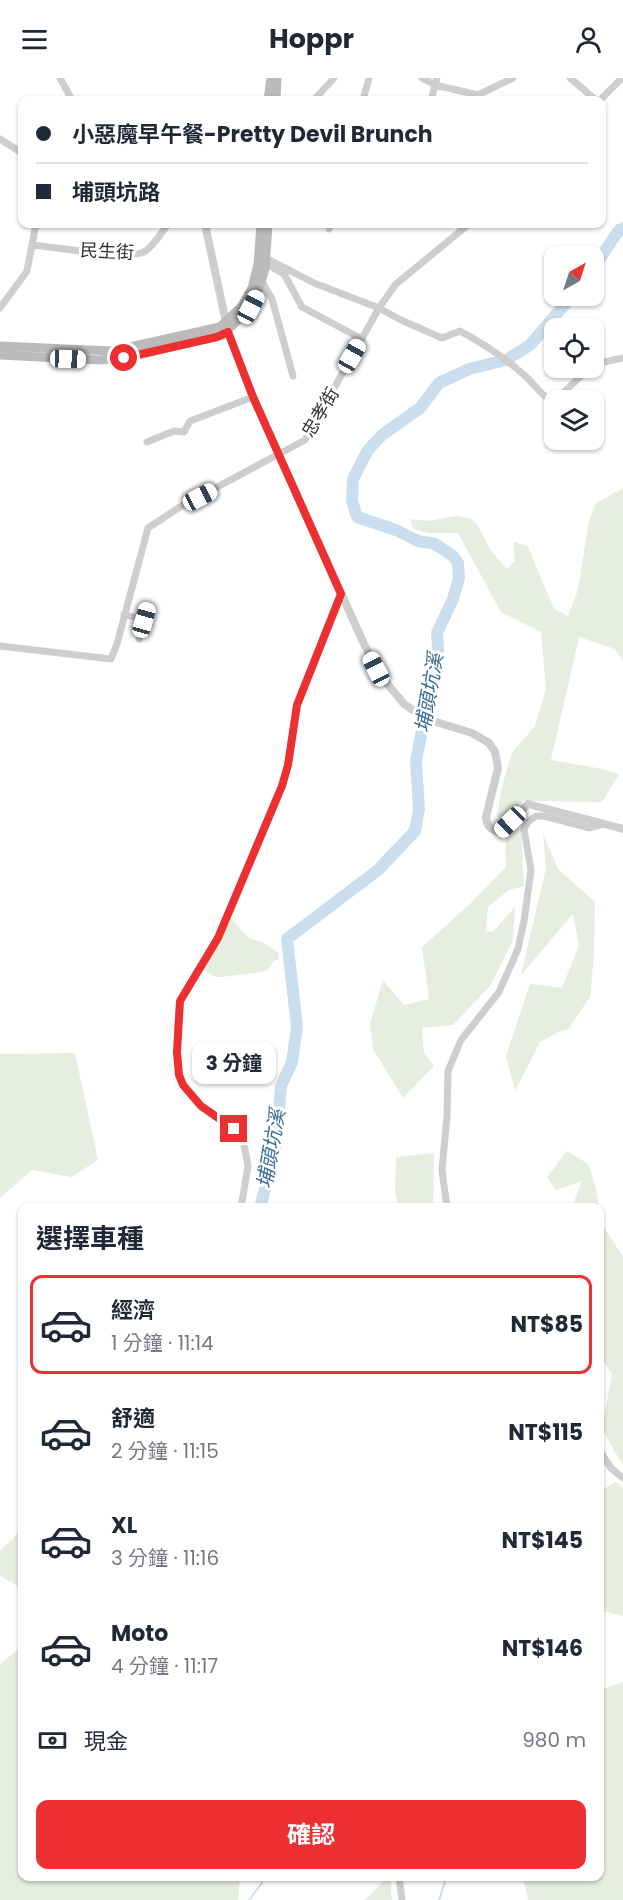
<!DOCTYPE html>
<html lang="zh-TW">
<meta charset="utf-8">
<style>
:root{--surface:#fff;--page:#f2f2f3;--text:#1f2937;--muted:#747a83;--line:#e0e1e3;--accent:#ec2f30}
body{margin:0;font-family:Poppins,"Noto Sans TC",sans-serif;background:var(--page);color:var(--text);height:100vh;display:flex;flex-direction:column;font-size:22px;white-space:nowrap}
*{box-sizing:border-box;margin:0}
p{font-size:20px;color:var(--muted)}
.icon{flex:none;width:33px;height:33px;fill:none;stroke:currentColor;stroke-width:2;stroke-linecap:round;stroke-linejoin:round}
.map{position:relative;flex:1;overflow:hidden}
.sheet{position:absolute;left:18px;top:1125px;width:586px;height:678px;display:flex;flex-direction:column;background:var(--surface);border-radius:12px;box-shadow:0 2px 4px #0004}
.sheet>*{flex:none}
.hud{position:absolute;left:18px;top:18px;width:588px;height:132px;border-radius:12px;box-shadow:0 2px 4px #0004;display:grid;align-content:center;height:132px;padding:0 18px;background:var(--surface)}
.needle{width:39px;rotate:39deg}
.buttons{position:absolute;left:544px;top:168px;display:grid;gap:12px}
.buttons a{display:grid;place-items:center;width:60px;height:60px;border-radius:12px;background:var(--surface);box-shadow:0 2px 4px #0004;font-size:30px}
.end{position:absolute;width:27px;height:27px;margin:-14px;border:8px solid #ec2f30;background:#fff;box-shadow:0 0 0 3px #fff}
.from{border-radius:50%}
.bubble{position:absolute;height:42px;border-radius:12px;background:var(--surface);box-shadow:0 2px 4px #0004;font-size:20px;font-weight:700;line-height:42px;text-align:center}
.car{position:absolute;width:18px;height:36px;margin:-18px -9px;border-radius:8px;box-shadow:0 0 4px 2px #0007;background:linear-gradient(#fff 24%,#345 0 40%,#fff 0 76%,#345 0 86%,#fff 0)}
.hud b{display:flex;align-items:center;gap:21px;height:57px;font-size:22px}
.hud b+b{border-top:2px solid var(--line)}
.hud i{width:15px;height:15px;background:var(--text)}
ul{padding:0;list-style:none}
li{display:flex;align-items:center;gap:18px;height:99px;margin:0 12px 9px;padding:0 6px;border:3px solid transparent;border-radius:12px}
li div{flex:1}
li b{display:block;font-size:22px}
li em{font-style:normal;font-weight:700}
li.on{border-color:var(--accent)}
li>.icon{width:54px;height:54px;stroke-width:1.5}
h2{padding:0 18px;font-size:27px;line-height:72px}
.pay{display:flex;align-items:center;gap:15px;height:66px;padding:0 18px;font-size:22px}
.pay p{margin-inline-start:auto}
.action{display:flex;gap:12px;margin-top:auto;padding:12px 18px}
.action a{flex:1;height:69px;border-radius:12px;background:var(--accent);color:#fff;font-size:24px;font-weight:700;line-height:69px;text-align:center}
header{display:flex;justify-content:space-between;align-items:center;height:78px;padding:0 18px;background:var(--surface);font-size:27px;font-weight:700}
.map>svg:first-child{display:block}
</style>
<header><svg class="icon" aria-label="menu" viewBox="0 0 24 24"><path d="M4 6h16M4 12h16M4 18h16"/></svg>Hoppr<svg class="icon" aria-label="person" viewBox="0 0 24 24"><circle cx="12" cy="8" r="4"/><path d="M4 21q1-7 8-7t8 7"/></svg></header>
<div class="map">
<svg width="623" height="1822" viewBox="0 0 623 1822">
<rect width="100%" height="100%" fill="#fff"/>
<path fill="#e6eedf" d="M 623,410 L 623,583 L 615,571 L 579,559 L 551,682 L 597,690 L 619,696 L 602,724 L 523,723 L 508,739 L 497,739 L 502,708 L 512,675 L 535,648 L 546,611 L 541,554 L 501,534 L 458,455 L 429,455 L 413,451 L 410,441 L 427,443 L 458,438 L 471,441 L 477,446 L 491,473 L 507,491 L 515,483 L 513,463 L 528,469 L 554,531 L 568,538 L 578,512 L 589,442 L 596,425 Z
M 521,750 L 524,808 L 509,812 L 488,829 L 486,853 L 493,854 L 515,829 L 513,862 L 490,908 L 453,947 L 422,950 L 424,975 L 434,988 L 403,1020 L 373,971 L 370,946 L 383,902 L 404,927 L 429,921 L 422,869 L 471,825 L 506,789 L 505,754 Z
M 543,756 L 558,791 L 595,824 L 594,877 L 590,919 L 568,951 L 557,955 L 540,964 L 515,1013 L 506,978 L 530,906 L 562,910 L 579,867 L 573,836 L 521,897 L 546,790 Z
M 231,841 L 250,861 L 262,864 L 278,874 L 279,881 L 274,883 L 267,893 L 222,899 L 216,899 L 202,891 L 228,842 Z
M 75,975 L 98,1082 L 71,1099 L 32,1092 L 0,1120 L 0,976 Z
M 567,1073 L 588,1086 L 595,1106 L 599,1129 L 572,1129 L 582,1103 L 556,1112 L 547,1099 Z
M 434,1075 L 433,1129 L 399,1129 L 395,1115 L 396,1079 Z
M 600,1136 L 602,1146 L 623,1179 L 623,1388 L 602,1350 L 612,1296 L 600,1278 Z
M 616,1404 L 623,1410 L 623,1538 L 600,1532 L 600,1413 Z
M 22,1452 L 22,1510 L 0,1498 L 0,1473 Z
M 22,1559 L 22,1798 L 240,1799 L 238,1822 L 0,1822 L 0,1586 L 21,1569 Z
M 623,1604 L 623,1822 L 528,1822 L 523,1799 L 600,1798 L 600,1655 L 603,1653 L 600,1643 L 600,1612 Z
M 388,1799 L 390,1799 L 392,1822 L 365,1822 Z"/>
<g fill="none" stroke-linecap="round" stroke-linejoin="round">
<path stroke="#cbdeee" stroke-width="2" d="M 249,1822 L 262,1805 L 262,1798
M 439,1822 L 447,1798"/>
<path stroke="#cbdeee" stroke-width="12" d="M 594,189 L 619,152 L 623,150
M 260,1130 L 276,1067 L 281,1008 L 292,984 L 297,949 L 287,861 L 378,792 L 415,753 L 419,732 L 416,683 L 438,572 L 437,555 L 453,521 L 459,500 L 458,485 L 453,478 L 435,466 L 418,463 L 396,452 L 357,439 L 352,423 L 353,401 L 368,372 L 382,357 L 420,330 L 439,305 L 469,291 L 506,282 L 530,267 L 572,218"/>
<path stroke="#cecece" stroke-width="7" d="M 60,0 L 72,22
M 422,0 L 435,7 L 478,17 L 513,0
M 570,0 L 596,22
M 314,22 L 334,0
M 363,22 L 369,0
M 431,22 L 437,0
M 600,22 L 622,0
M 0,61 L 22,75
M 329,151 L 331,146
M 32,167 C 53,169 130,182 144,174 C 154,168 161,155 168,146
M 266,180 L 314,205 L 379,230 L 401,242 L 442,260 L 460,253 C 482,265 504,279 523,296 C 534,305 540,317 554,325 L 555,324
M 266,186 L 284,196 L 302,229 L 362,261
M 261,202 L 272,221 L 293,298
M 0,230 L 27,193 L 36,146
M 594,286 L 623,280
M 556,322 L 589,290
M 147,364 L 174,353 L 184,354 L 190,343 L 253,319
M 124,536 L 144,542 L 148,528
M 139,561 L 144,542
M 0,568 L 111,581 L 117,566 L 148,450 L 180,429 L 305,362 L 379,230 L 396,206 L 469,146
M 241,1130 L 248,1088 L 243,1061 L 234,1051 L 201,1028 L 183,1007 L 179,997 L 177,974 L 178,947 L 180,923 L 218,859 L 282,708 L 288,687 L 297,627 L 341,516
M 447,1130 L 442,1092 L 447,1038 L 448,993 L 461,962 L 499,914 L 518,871 L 524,843 L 531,792 L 524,751 L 528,744 L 536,738 L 544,738 L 590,750 L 604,746
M 600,1373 L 611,1390 L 623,1400
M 399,1798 L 402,1822"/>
<path stroke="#cecece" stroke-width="8" d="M 205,146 L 228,254 L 253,319 L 364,566 L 380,597 L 404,626 L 417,635 L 433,643 L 472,655 L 489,665 L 495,674 L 498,690 L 486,739 C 487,749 491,752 500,754 L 528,726 L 623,751"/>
<path stroke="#bbb" stroke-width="9" d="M 268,22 L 271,0
M 276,22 L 277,0
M 0,268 L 112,273 L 220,249 L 242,228 L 252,210 L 258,186 L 261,146
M 0,277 L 99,282 L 124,280 L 222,257 L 247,234 L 257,217 L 265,191 L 268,146"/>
</g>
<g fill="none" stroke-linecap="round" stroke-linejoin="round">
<path stroke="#ec2f30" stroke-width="8" d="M 124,280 L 217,259 L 228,254 L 253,319 L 341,516 L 297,627 L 288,687 L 282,708 L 218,860 L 180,923 L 177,974 L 179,997 L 183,1007 L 201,1028 L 234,1051"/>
</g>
<g text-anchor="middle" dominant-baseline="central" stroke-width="6" stroke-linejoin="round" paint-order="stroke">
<g font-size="18" fill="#313131" stroke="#fff">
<text transform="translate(107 173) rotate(3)">民生街</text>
<text transform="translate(320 334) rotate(-59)">忠孝街</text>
</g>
<g font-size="20" font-style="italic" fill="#3b6d97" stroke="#fff">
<text transform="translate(429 615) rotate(-80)">埔頭坑溪</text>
<text transform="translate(271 1071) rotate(-80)">埔頭坑溪</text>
</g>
</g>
</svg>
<div class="buttons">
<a><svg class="needle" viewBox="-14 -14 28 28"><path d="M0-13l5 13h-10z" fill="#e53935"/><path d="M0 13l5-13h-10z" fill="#747a83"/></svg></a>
<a><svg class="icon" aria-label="locate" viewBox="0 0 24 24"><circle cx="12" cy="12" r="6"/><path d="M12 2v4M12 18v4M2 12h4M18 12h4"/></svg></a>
<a><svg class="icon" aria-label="layers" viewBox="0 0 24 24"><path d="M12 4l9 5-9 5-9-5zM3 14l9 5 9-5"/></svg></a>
</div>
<i class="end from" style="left:124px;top:280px"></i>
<i class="end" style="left:234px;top:1051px"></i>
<div class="bubble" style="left:192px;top:964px;width:84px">3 分鐘</div>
<i class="car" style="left:251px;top:229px;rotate:28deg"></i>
<i class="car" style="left:352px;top:278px;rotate:29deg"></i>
<i class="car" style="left:68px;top:281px;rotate:92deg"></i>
<i class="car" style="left:200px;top:419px;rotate:62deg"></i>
<i class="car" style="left:144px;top:542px;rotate:16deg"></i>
<i class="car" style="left:376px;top:591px;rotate:333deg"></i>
<i class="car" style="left:510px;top:744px;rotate:226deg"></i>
<div class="hud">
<b><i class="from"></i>小惡魔早午餐-Pretty Devil Brunch</b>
<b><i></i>埔頭坑路</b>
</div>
<section class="sheet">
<h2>選擇車種</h2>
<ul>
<li class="on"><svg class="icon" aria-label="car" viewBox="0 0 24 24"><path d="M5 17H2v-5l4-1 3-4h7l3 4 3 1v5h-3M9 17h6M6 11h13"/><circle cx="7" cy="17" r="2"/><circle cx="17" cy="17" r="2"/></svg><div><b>經濟</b><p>1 分鐘 · 11:14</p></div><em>NT$85</em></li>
<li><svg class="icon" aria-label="car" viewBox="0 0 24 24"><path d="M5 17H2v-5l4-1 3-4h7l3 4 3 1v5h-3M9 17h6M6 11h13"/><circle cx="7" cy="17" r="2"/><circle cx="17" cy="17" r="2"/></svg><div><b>舒適</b><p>2 分鐘 · 11:15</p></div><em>NT$115</em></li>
<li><svg class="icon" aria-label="car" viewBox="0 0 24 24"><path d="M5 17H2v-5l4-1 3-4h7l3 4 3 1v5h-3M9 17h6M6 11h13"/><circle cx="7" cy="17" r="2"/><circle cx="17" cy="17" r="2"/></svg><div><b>XL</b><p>3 分鐘 · 11:16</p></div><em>NT$145</em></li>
<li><svg class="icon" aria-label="car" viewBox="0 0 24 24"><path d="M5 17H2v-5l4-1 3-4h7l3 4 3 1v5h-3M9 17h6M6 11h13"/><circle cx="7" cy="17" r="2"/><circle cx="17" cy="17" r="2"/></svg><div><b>Moto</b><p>4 分鐘 · 11:17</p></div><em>NT$146</em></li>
</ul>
<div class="pay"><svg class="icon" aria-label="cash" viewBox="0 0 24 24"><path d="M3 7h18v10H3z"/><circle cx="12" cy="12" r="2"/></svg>現金<p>980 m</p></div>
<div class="action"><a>確認</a></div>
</section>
</div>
